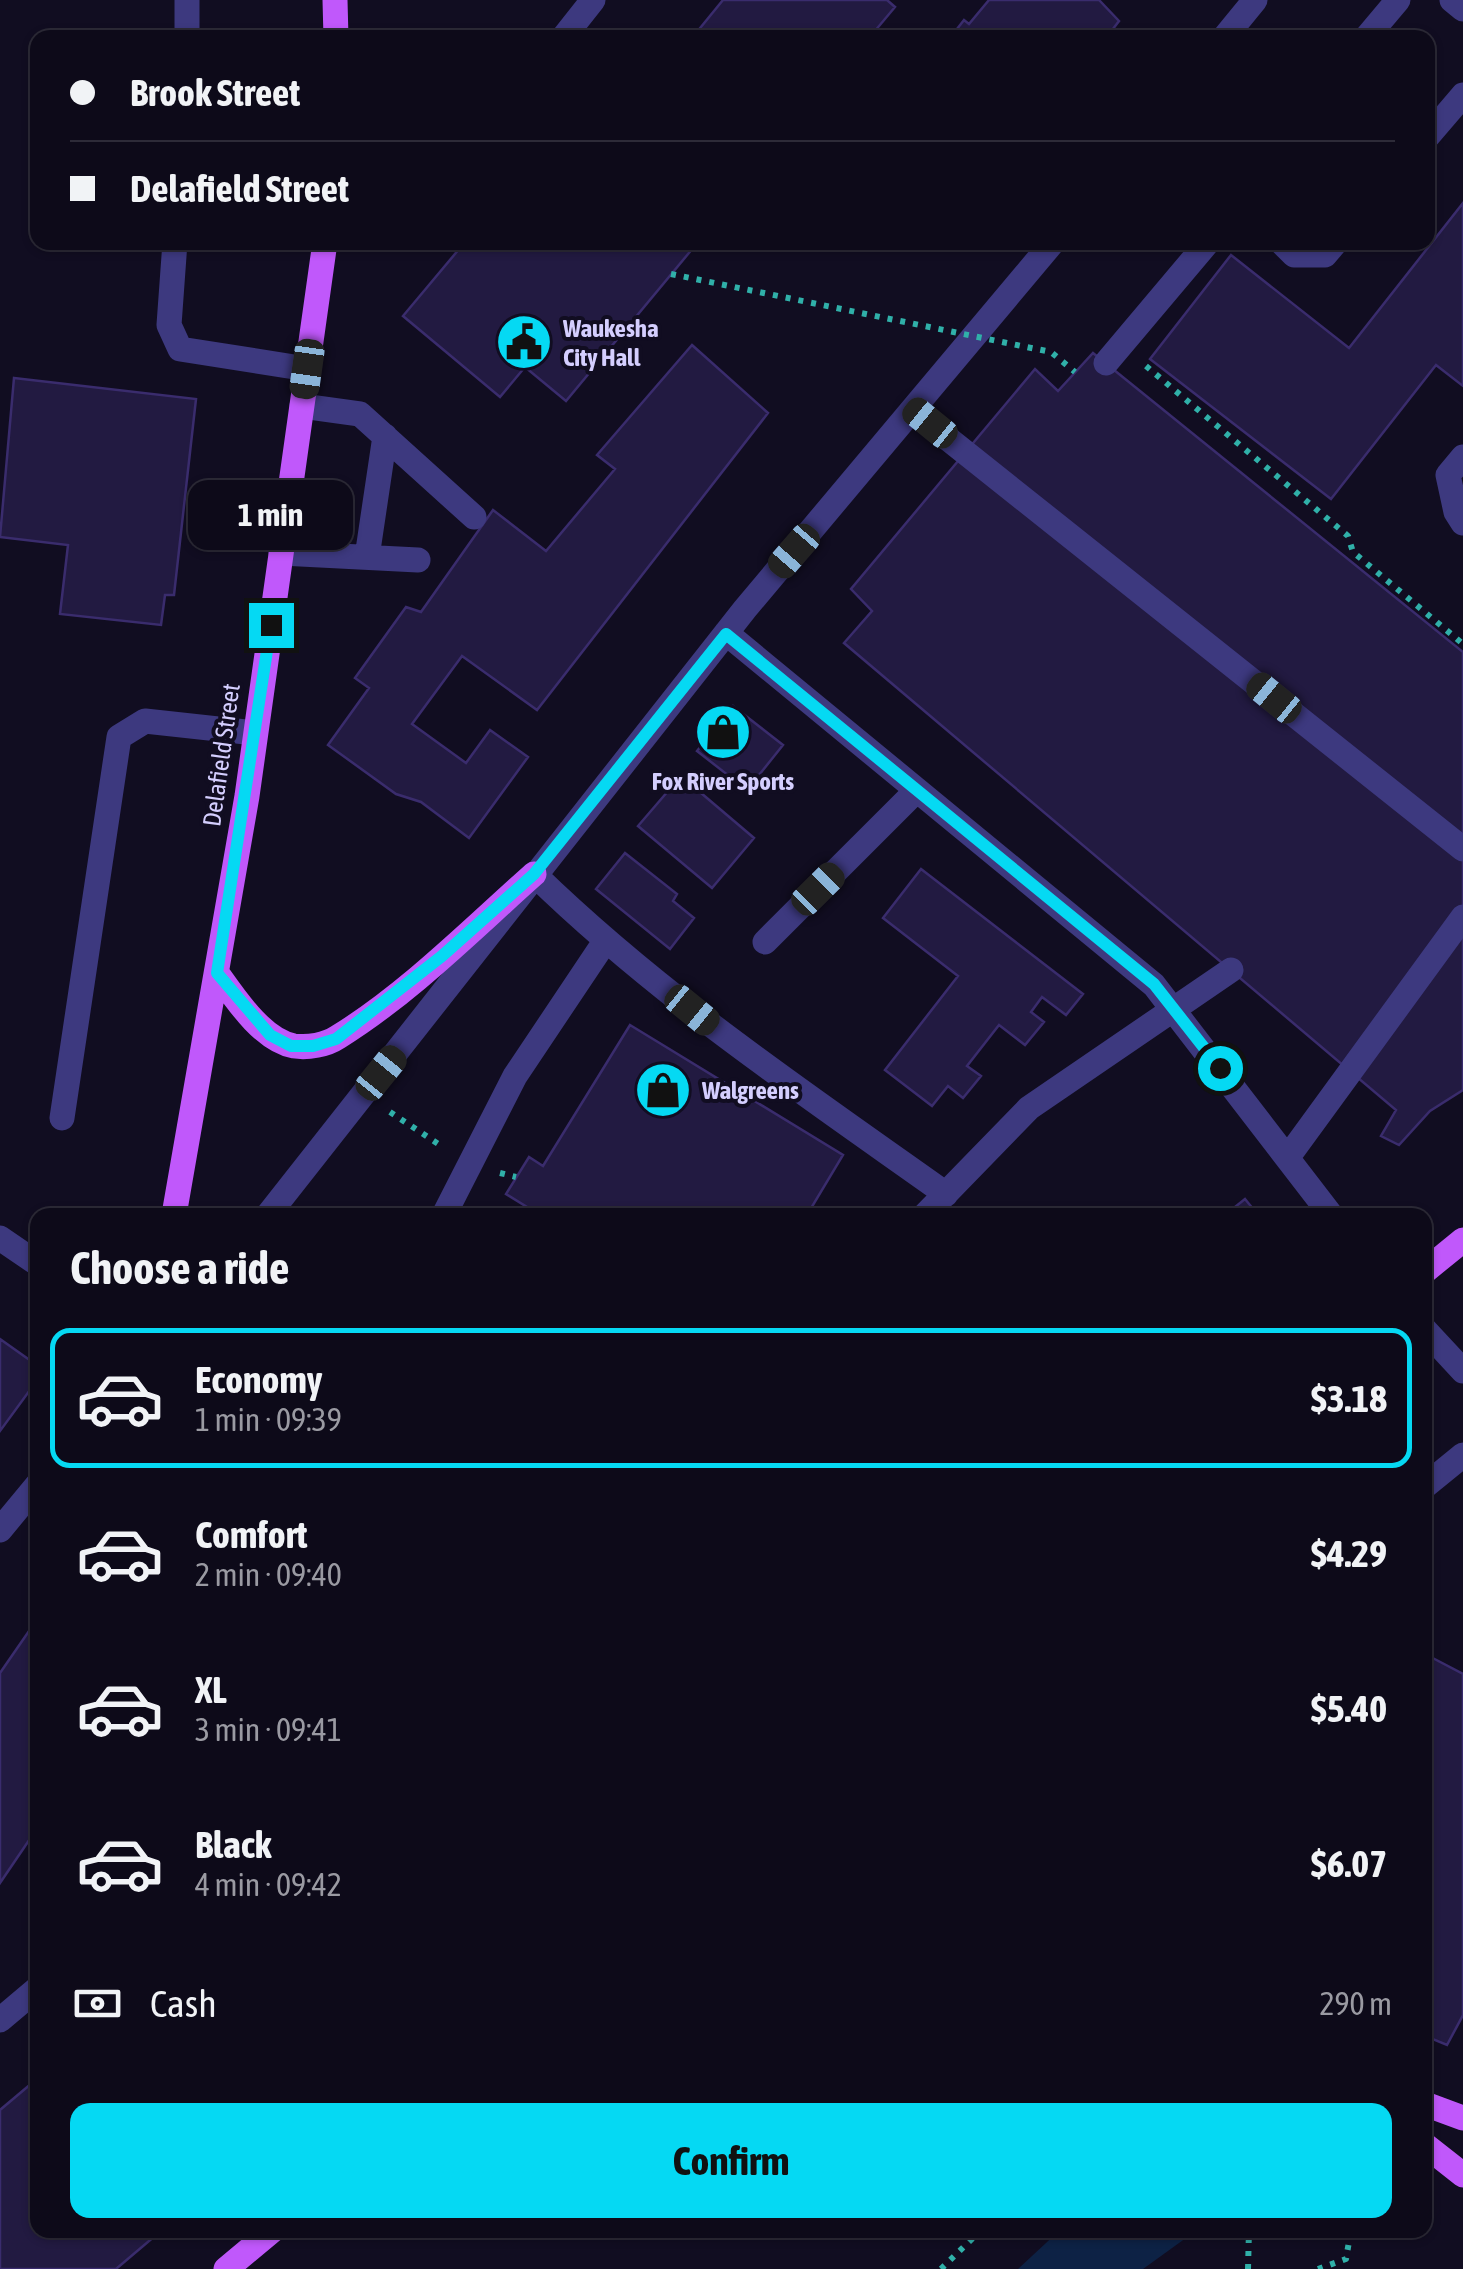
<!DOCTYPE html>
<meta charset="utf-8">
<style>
:root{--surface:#0d0a19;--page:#161322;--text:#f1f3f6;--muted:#9a9aa2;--line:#2d2b38;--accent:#05d9f3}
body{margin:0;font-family:"Asap Condensed",sans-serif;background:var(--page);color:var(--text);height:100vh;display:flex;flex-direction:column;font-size:38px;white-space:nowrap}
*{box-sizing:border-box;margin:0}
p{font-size:32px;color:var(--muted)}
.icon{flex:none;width:55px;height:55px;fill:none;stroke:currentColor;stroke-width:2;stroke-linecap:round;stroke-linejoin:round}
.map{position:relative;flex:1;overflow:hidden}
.panel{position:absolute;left:30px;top:1208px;width:1402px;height:1030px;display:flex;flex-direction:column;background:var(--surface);border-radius:20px;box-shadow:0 2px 8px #0004,0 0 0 2px var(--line)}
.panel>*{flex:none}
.guide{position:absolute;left:30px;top:30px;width:1405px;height:220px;border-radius:20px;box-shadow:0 2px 8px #0004,0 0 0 2px var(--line);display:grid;align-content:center;height:220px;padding:0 40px;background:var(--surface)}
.end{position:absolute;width:45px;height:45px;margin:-22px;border:12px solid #05d9f3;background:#111;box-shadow:0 0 0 5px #111}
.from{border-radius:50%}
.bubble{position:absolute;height:70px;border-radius:20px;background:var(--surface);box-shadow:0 2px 8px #0004,0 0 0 2px var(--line);font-size:32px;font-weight:700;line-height:70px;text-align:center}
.car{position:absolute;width:30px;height:60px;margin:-30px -15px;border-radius:12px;box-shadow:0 0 8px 2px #0007;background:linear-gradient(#222 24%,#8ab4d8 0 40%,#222 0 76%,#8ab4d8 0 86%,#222 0)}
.guide b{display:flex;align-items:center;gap:35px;height:95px;font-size:38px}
.guide b+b{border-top:2px solid var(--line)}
.guide i{width:25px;height:25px;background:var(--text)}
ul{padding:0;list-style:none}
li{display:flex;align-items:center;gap:30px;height:140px;margin:0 20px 15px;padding:0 20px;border:5px solid transparent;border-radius:20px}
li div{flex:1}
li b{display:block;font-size:38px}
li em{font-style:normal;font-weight:700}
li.selected{border-color:var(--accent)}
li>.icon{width:90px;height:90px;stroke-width:1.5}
h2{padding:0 40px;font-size:45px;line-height:120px}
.pay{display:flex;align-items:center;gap:25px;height:110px;padding:0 40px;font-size:38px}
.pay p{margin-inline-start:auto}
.cta{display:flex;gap:20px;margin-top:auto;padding:20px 40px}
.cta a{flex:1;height:115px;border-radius:20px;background:var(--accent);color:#111;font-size:40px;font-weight:700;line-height:115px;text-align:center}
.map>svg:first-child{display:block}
</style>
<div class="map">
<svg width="1463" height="2269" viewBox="0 0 1463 2269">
<rect width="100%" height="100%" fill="#110d21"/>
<path fill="#0d2245" d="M 1060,2230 L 1197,2230 L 1143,2269 L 1018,2269 Z"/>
<path fill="#221a41" stroke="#3a2c6d" stroke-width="2.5" d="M 723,0 L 887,0 L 895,7 L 869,38 L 692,38 Z
M 989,0 L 1099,0 L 1119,21 L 1106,38 L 950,38 L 964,20 L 969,24 Z
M 1463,203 L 1463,386 L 1436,365 L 1331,499 L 1150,359 L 1231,255 L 1349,348 Z
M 465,242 L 698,242 L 566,401 L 525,367 L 500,397 L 403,316 Z
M 692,345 L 768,413 L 537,710 L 462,656 L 412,724 L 466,763 L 490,730 L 528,757 L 469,838 L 421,802 L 396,794 L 328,745 L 369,688 L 355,678 L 406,607 L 421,612 L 493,510 L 546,551 L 615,469 L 597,455 Z
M 1093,353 L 1463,652 L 1463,1090 L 1430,1111 L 1399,1145 L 1381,1136 L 1396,1110 L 844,643 L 872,611 L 851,589 L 1035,369 L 1058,391 Z
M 14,378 L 196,399 L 174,595 L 165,595 L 161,625 L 60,614 L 68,545 L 0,537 Z
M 733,706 L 783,745 L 747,790 L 697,751 Z
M 681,776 L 754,838 L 712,888 L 638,826 Z
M 625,853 L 677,894 L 673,901 L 694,918 L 670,949 L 596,889 Z
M 921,869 L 1083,994 L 1066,1015 L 1042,997 L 1031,1012 L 1044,1022 L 1025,1045 L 999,1025 L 967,1066 L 981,1076 L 963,1098 L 948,1086 L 932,1106 L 885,1070 L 958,976 L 883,918 Z
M 630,1025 L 843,1155 L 807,1215 L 540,1215 L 506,1194 L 529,1157 L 543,1166 Z
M 1245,1199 L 1258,1215 L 1225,1215 Z
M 0,1339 L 38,1366 L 38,1379 L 0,1431 Z
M 38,1618 L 38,1827 L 0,1883 L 0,1673 Z
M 1425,1654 L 1463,1674 L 1463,2015 L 1447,2045 L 1425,2036 Z
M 38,2078 L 38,2230 L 162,2230 L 116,2269 L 0,2269 L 0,2110 Z"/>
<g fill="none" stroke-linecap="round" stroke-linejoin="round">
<path stroke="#30b0a9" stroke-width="6" stroke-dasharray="5 8" stroke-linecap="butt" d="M 1146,366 L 1348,536 L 1353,552 L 1463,644
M 390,1112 L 443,1147
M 500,1173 L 516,1177
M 941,2269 L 981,2230
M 1248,2269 L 1249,2230
M 1318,2269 L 1346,2259 L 1351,2230"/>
<path stroke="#3d397f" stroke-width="25" d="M 1452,0 L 1463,9
M 187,38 L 187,0
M 563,38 L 593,0
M 1224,38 L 1255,0
M 1366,38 L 1398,0
M 1428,136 L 1463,95
M 175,242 L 169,325 L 180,349 L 307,369
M 1281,242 L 1294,255 L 1325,255 L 1336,242
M 1106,363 L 1208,242
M 302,406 L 360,414 L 474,517
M 912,410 L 1463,849
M 1463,457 L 1448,475 L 1456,512 L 1463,523
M 281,553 L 418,560
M 367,557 L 385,436
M 726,633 L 1154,985 L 1331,1215
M 534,874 C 659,996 804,1093 946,1194
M 765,942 L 917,790
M 62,1118 L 119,737 L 145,721 L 255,733
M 1288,1157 L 1463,917
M 268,1215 L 745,609 L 1053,242
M 444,1215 L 515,1076 L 606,940
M 925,1215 L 1029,1108 L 1231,970
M 0,1238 L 38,1264
M 1425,1330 L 1463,1371
M 1425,1486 L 1463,1455
M 0,1530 L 38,1484
M 0,2020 L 38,1988"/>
<path stroke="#c058fb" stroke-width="25" d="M 335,0 L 336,38
M 217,973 C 235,998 262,1040 294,1046 C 308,1048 326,1045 338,1037 C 409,993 472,929 534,874
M 174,1215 L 247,796 L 325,242
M 1425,1271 L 1463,1240
M 1425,2104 L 1463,2118
M 1425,2145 L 1463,2175
M 226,2269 L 273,2230"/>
<path stroke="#30b0a9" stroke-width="6" stroke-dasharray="5 8" stroke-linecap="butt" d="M 671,274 L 1051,352 L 1075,372"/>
</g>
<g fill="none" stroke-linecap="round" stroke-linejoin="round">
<path stroke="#05d9f3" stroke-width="12" d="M 271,625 L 217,973 L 270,1035 L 291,1046 L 313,1046 L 336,1039 L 442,956 L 534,874 L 726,634 L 1154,984 L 1220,1068"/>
</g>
<defs>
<g id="civic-disc" transform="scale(2.875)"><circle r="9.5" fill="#05d9f3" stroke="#110d21"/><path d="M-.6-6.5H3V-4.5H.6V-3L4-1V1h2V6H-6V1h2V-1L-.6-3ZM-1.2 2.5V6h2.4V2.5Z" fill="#111"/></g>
<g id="shop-disc" transform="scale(2.875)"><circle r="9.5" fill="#05d9f3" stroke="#110d21"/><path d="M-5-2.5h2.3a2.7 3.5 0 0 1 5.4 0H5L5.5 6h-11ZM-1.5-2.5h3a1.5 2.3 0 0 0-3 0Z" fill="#111"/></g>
</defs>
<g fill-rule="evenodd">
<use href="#civic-disc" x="524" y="342"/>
<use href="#shop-disc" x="723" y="732"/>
<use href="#shop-disc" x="663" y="1090"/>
</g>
<g text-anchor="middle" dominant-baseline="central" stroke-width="8" stroke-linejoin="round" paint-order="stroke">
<g font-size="25" font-weight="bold" fill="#d4cefe" stroke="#110d21" text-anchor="start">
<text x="563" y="328">Waukesha<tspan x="563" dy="29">City Hall</tspan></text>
<text x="723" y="781" text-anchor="middle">Fox River Sports</text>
<text x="702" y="1090">Walgreens</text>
</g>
<g font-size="25" fill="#d4cefe" stroke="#110d21">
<text transform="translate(221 755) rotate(-82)">Delafield Street</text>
</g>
</g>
</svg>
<i class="end from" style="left:1220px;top:1068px"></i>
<i class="end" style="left:271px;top:625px"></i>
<div class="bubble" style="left:188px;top:480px;width:165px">1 min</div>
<i class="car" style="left:307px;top:369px;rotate:188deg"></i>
<i class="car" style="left:930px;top:423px;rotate:309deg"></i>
<i class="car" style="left:794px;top:551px;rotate:221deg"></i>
<i class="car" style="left:1274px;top:698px;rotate:309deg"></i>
<i class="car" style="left:818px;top:889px;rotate:45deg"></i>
<i class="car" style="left:692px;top:1010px;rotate:129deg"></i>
<i class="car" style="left:381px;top:1073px;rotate:39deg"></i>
<div class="guide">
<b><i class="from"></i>Brook Street</b>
<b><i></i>Delafield Street</b>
</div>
<section class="panel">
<h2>Choose a ride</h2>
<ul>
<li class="selected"><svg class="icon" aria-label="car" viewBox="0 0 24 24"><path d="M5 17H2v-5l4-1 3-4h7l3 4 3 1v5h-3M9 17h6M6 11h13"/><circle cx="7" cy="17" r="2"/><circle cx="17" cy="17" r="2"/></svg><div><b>Economy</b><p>1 min · 09:39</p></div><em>$3.18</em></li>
<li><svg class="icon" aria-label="car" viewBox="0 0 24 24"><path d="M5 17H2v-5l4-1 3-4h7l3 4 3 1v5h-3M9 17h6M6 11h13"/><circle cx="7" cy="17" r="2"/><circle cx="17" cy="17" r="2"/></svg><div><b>Comfort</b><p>2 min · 09:40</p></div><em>$4.29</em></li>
<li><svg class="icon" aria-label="car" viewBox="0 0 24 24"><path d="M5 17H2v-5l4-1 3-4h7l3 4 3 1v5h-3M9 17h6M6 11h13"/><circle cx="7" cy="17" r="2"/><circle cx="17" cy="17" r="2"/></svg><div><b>XL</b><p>3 min · 09:41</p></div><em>$5.40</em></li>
<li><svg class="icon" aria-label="car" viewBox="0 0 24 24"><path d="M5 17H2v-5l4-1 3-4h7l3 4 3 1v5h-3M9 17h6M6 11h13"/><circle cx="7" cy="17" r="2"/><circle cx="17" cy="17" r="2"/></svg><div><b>Black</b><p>4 min · 09:42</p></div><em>$6.07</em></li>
</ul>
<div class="pay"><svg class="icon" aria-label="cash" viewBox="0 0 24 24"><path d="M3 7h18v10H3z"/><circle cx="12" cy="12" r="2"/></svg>Cash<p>290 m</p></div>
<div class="cta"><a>Confirm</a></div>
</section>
</div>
